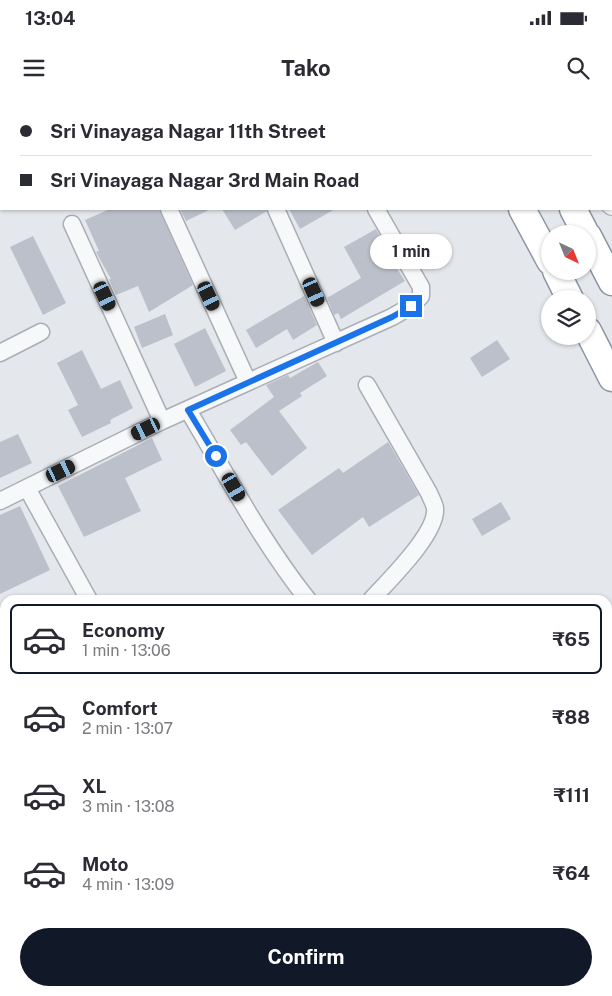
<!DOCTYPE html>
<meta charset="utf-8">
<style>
:root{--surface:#fff;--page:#f2f2f3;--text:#2b2b33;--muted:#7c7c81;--line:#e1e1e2;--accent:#111827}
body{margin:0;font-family:"Public Sans",sans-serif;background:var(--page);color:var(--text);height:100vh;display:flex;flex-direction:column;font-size:19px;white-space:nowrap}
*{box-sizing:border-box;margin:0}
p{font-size:16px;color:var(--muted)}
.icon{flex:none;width:28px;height:28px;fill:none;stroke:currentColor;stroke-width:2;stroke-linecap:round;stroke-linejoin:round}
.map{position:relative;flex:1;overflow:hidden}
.details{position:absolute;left:0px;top:495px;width:612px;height:401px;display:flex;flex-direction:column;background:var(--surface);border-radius:15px 15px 0 0;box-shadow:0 1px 4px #0004}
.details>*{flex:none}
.hud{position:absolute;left:0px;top:0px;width:612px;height:110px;box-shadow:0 1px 4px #0004;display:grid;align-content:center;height:110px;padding:0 20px;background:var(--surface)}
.needle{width:32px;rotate:137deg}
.controls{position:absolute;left:541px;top:125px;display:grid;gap:10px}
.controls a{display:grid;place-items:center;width:55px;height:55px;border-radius:50%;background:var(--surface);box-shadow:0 1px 4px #0004;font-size:25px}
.end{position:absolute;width:22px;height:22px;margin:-11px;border:6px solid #1a73e8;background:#fff;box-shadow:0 0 0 2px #fff}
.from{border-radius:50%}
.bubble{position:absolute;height:35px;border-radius:18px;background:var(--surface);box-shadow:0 1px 4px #0004;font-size:16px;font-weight:700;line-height:35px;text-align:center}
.car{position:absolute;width:15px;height:30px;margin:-15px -8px;border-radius:6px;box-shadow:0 0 4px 1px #0007;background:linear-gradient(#222 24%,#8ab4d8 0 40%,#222 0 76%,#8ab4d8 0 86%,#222 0)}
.hud b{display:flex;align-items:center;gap:18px;height:48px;font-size:19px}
.hud b+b{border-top:1px solid var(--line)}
.hud i{width:12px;height:12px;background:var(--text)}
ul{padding:9px 0 0;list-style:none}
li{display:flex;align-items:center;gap:15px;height:70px;margin:0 10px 8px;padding:0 10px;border:2px solid transparent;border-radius:8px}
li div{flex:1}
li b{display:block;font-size:19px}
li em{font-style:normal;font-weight:700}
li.current{border-color:var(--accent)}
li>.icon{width:45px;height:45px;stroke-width:1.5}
.cta{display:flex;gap:10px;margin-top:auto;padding:10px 20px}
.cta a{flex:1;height:58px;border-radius:30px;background:var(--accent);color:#fff;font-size:20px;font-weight:700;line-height:58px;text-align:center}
.status{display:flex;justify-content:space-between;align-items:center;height:35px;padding:0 25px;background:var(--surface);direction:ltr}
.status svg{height:14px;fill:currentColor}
header{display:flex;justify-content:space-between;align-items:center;height:65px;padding:0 20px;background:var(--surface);font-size:22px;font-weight:700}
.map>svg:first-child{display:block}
</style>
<div class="status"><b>13:04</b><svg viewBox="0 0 49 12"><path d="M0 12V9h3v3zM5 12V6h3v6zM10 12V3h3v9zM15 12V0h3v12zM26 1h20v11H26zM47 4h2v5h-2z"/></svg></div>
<header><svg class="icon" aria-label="menu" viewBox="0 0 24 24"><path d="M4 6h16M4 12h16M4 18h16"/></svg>Tako<svg class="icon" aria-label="search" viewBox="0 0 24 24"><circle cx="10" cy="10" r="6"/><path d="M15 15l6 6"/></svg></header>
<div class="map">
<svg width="612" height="896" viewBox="0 0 612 896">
<rect width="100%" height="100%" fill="#e4e7ec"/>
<path fill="#bbc0ca" d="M 110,109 L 159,109 L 193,185 L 149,212 L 138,186 L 116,195 L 109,179 L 111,179 L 96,152 L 99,151 L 85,120 Z
M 180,109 L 211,109 L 186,121 Z
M 222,109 L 266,109 L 267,111 L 235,130 Z
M 289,109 L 335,109 L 300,129 Z
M 376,129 L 389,152 L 387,153 L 405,181 L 341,219 L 338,213 L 334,215 L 327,198 L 361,178 L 344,147 Z
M 33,136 L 66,203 L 43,215 L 10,147 Z
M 304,196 L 317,225 L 293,240 L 287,229 L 256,248 L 246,230 Z
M 165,214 L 173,235 L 142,248 L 134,227 Z
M 205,228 L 226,271 L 195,287 L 174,244 Z
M 497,240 L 510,259 L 482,277 L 470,258 Z
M 82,250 L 101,289 L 120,280 L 133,308 L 110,320 L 111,323 L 82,337 L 68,310 L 78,305 L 57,263 Z
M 318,262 L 327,276 L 300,293 L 302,296 L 279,311 L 307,348 L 272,376 L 246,342 L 241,345 L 230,330 L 274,297 L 266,285 L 288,275 L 290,278 Z
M 18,334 L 32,363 L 0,378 L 0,342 Z
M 152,338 L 162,360 L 125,378 L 141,411 L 84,437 L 58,386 Z
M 388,342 L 419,395 L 369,427 L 363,417 L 312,455 L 278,410 L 339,368 L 343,373 Z
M 501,402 L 511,419 L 482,436 L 472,419 Z
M 20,406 L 50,470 L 0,494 L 0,415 Z"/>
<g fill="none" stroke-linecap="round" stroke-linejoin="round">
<g stroke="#a9aeb7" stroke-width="19">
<path id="minor" d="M 169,109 L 248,282
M 276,109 L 336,243
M 72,124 L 162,321
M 0,253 L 41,232
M 367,285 L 429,393 C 431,398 434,403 435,408 C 438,433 388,481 371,500
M 188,310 C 226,374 262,442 308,500
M 27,388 L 89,500
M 0,401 L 162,321 L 392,217 L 411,206 L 421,196 L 421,187 L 376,109
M 0,655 L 5,662
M 0,701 L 5,697
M 0,862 L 5,868
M 412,891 L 418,896
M 32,896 L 38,891"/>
</g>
<g stroke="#a9aeb7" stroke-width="22">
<path id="tertiary" d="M 557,0 L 558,1
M 611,104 L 612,105"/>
</g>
<g stroke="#8b94a3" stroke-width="29">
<path id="trunk" d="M 465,0 L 465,1
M 515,0 L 516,1
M 522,109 L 550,161
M 573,109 L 586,134
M 588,136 L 612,182
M 556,171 L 570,199
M 588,231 L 612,278"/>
</g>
<use href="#minor" stroke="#f7f8fa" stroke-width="16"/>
<use href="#tertiary" stroke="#f7f8fa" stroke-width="20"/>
<use href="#trunk" stroke="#fff" stroke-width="26"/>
</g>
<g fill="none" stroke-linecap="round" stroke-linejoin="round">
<path stroke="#1a73e8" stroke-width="6" d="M 216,356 L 188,310 L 392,217 L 411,206"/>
</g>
</svg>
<div class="controls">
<a><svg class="needle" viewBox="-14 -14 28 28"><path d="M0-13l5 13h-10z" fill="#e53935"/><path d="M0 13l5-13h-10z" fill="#7c7c81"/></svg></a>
<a><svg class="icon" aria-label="layers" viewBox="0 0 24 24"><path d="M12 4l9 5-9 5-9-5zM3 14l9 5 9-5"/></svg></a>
</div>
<i class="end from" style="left:216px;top:356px"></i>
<i class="end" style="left:411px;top:206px"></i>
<div class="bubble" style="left:370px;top:134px;width:82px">1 min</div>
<i class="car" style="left:314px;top:192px;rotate:156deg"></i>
<i class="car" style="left:105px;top:196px;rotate:155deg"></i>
<i class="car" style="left:209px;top:196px;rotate:155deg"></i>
<i class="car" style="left:146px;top:329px;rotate:244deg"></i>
<i class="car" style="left:61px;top:371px;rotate:64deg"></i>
<i class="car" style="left:234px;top:387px;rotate:150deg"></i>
<div class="hud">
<b><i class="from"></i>Sri Vinayaga Nagar 11th Street</b>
<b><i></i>Sri Vinayaga Nagar 3rd Main Road</b>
</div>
<section class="details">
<ul>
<li class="current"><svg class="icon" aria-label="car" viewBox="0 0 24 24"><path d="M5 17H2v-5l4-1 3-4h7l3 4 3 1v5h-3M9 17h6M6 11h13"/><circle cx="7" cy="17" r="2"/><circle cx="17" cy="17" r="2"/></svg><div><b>Economy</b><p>1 min · 13:06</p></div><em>₹65</em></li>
<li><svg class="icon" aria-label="car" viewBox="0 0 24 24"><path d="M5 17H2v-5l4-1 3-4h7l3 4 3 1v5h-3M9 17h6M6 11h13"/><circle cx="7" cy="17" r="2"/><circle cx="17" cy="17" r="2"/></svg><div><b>Comfort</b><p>2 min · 13:07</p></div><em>₹88</em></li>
<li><svg class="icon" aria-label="car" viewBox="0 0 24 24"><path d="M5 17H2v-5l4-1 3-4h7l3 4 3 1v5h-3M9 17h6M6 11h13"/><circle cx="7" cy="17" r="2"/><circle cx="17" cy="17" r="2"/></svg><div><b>XL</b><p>3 min · 13:08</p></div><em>₹111</em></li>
<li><svg class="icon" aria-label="car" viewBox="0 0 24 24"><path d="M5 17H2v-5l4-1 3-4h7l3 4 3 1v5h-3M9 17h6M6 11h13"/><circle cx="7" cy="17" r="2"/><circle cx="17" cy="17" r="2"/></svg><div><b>Moto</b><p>4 min · 13:09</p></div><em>₹64</em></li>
</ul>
<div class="cta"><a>Confirm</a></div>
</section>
</div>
